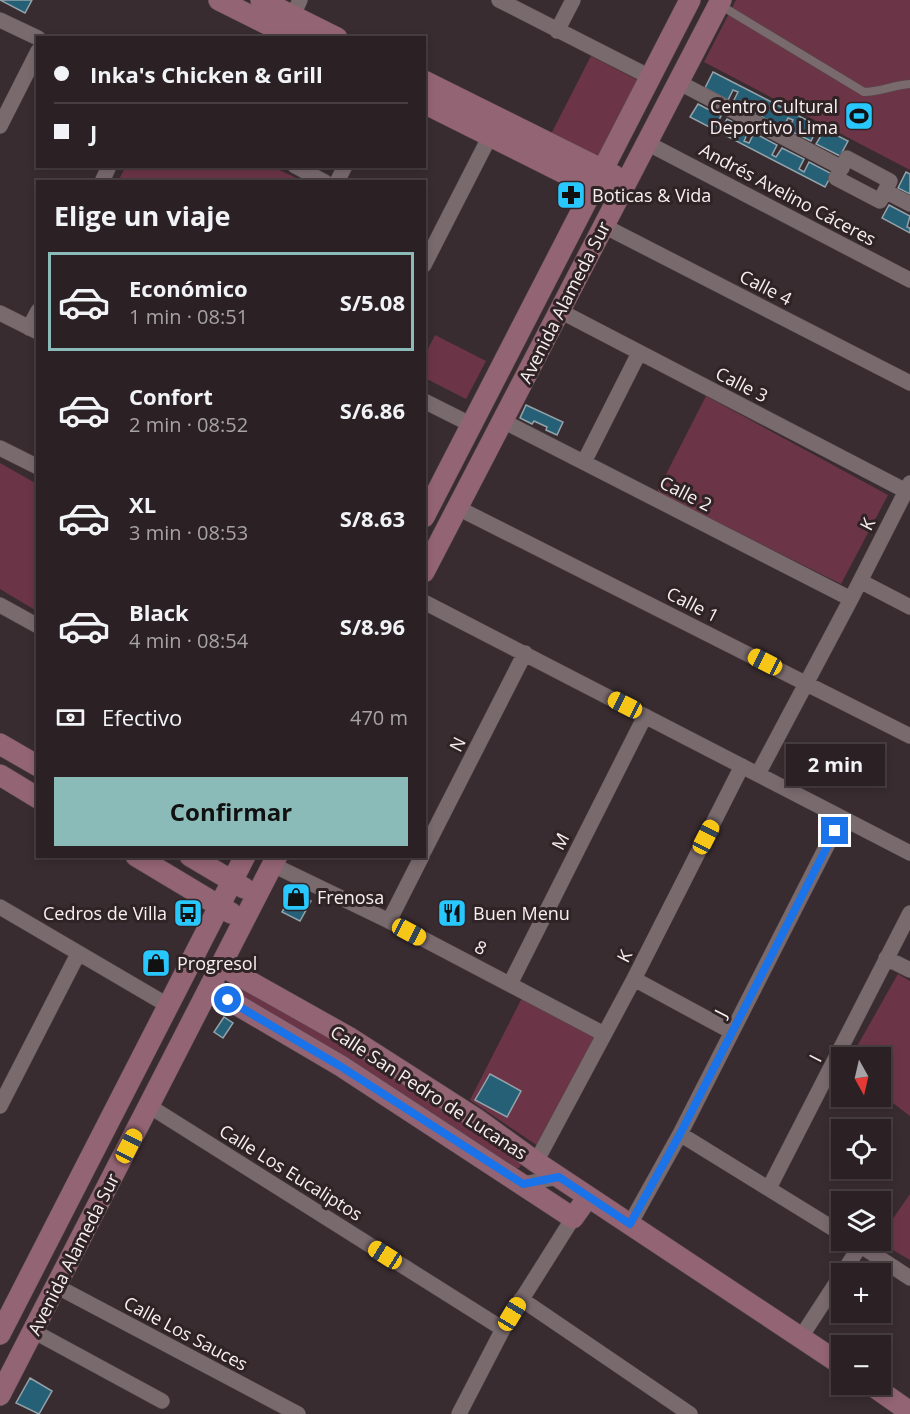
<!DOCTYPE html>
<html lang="es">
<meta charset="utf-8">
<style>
:root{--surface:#2b2124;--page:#372e31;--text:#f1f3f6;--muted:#a6a3a6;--line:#473e41;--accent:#8bbbb9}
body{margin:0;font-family:"Open Sans",sans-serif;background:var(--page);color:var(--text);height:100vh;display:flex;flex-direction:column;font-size:22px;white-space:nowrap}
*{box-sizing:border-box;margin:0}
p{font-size:20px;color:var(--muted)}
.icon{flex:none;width:33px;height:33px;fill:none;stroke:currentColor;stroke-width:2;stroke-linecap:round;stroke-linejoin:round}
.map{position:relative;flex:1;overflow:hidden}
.side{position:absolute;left:36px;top:180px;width:390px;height:678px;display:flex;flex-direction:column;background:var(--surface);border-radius:0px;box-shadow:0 3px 9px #0003,0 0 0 2px var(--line)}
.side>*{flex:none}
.banner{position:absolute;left:36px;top:36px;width:390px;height:132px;border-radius:0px;box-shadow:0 3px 9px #0003,0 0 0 2px var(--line);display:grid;align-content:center;height:132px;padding:0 18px;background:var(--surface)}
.needle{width:39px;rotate:172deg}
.tools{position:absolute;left:831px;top:1047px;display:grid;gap:12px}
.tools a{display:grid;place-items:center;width:60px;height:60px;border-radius:0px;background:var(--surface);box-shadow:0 3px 9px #0003,0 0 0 2px var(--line);font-size:30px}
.end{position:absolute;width:27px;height:27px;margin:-14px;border:8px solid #1a73e8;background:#fff;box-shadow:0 0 0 3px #fff}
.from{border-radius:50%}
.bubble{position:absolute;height:42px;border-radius:0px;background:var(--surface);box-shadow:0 3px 9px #0003,0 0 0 2px var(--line);font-size:20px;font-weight:700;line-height:42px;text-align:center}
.car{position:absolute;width:18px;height:36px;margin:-18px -9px;border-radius:8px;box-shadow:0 0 4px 2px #0007;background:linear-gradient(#f5c518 24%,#345 0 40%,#f5c518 0 76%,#345 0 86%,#f5c518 0)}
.banner b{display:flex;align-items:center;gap:21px;height:57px;font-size:22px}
.banner b+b{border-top:2px solid var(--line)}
.banner i{width:15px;height:15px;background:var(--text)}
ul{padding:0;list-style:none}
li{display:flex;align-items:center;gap:18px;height:99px;margin:0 12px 9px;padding:0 6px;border:3px solid transparent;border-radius:0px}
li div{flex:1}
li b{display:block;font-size:22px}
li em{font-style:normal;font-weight:700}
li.current{border-color:var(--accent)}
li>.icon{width:54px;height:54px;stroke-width:1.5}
h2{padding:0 18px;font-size:27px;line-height:72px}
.pay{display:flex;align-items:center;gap:15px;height:66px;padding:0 18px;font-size:22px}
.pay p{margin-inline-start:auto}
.button{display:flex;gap:12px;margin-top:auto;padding:12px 18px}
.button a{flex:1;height:69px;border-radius:0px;background:var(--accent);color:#111;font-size:24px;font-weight:700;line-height:69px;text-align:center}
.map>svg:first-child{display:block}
</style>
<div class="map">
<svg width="910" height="1414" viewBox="0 0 910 1414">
<rect width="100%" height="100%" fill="#392c30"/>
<path fill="#6c3547" d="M 736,0 L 910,0 L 910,170 L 704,62 Z
M 591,56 L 643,83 L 602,163 L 550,136 Z
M 126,166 L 273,167 L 303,181 L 118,181 Z
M 435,335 L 486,361 L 466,399 L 425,378 L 425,355 Z
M 706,396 L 888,495 L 841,584 L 657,492 Z
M 0,463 L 37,484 L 38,604 L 35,610 L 0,589 Z
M 898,974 L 910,981 L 910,1116 L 881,1094 L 880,1058 L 851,1057 Z
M 236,984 L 379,1063 L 522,1164 L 519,1168 L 514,1168 L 234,994 L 231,987 Z
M 523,996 L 597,1035 L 538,1146 L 470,1100 Z
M 910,1194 L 910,1260 L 878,1241 L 880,1240 L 881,1236 Z"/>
<path fill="#256077" stroke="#94a2a9" stroke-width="1.5" d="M 0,0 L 32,0 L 25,13 Z
M 713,72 L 848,141 L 840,156 L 816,144 L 822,134 L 816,131 L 811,141 L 788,130 L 793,120 L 788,118 L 783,128 L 760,116 L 765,106 L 761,103 L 755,114 L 733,102 L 738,92 L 733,90 L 728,100 L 705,88 Z
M 698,104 L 721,116 L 716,126 L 721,129 L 727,119 L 749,130 L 744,141 L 749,143 L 754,133 L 777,145 L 772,155 L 776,157 L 782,148 L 804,159 L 799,169 L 804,172 L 809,162 L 832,174 L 825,187 L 690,117 Z
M 906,172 L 910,174 L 910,194 L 898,188 Z
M 567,187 L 579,194 L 576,205 L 562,197 Z
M 889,205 L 910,216 L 907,227 L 910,228 L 910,233 L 882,218 Z
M 526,405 L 563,422 L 557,435 L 546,430 L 547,427 L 534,421 L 532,424 L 520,418 Z
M 294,892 L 311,901 L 300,921 L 282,912 Z
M 224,1017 L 233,1023 L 223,1038 L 214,1032 Z
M 490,1074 L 521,1091 L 507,1117 L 475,1100 Z
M 30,1378 L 52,1391 L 39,1414 L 16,1403 Z"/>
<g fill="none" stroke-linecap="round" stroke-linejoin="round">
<g stroke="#54494c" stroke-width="9">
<path id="lane" d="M 720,5 L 864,92 C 880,92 893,85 910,84"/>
</g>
<g stroke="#54494c" stroke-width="16">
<path id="street" d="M 499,0 L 650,77
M 0,20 L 38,38
M 289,24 L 300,0
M 557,31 L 573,0
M 678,82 L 842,168
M 0,126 L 38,51
M 647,143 L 910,280
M 847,158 L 890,181 L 880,201 L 836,178 Z
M 295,166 L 325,182
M 102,182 L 109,166
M 337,182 L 345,166
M 885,191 L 910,204
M 604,226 L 910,383
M 424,265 L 490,136
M 560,311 L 906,491
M 0,313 L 38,332
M 29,328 L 38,311
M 424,401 L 472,425
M 503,421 L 851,599
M 0,448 L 38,467
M 584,462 L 639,353
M 458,508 L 910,736
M 860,581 L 910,607
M 424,602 L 910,853
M 0,605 L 38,626
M 758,774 L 851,599 L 910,483
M 424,851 L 525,653
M 273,865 L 389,921 L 604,1034
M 0,907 L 169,1006
M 389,921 L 422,856
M 886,958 L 910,970
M 634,979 L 732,1032
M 510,984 L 645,716
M 0,1106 L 78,954
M 149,1106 L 503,1329
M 680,1134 L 842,1234
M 536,1162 L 634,979 L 742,766
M 523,1184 L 559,1177
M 769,1188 L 910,913
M 630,1224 L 680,1134 L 841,818
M 852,1240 L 910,1278
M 842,1274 L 860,1246
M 56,1286 L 298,1414
M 521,1299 L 690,1414
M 33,1331 L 162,1401
M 801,1337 L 842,1274
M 459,1414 L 503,1329 L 573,1218"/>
</g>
<g stroke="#54494c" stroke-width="22">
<path id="secondary" d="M 219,0 L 295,38
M 261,0 L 337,38
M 424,81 L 615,176
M 424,103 L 606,194
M 424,517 L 690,0
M 424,572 L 721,0
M 0,744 L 38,766
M 0,775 L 38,798
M 136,856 L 231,913
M 190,856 L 244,888
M 222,966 L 350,1038 L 475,1118 L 536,1162 L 842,1365
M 210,989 L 341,1066 L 573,1218 L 588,1197
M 0,1334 L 245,856
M 870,1384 L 910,1412
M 0,1395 L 277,856"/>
</g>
<use href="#lane" stroke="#796a6e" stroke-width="8"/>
<use href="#street" stroke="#796a6e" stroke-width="15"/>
<use href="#secondary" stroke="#936474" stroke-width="21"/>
</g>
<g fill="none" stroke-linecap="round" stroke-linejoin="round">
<path stroke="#1a73e8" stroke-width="8" d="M 228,1000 L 340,1066 L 523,1184 L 559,1177 L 630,1224 L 680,1134 L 835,831"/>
</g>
<defs>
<g id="stadium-square" transform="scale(1.5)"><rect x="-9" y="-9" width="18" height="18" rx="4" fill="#28c8ff" stroke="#2f2326"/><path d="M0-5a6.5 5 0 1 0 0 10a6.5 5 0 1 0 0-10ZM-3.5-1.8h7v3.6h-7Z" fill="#111"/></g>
<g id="pharmacy-square" transform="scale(1.5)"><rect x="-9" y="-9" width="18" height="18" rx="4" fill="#28c8ff" stroke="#2f2326"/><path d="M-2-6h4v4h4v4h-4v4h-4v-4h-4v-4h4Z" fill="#111"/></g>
<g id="shop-square" transform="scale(1.5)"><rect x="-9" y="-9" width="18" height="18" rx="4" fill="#28c8ff" stroke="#2f2326"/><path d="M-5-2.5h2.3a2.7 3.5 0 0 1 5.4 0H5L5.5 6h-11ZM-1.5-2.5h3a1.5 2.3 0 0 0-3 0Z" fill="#111"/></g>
<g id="bus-square" transform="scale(1.5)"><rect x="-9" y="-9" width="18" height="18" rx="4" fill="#28c8ff" stroke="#2f2326"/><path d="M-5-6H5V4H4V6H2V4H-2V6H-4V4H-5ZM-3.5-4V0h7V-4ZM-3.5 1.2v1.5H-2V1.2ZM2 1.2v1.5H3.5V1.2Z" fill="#111"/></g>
<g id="restaurant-square" transform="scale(1.5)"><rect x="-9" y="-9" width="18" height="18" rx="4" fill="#28c8ff" stroke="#2f2326"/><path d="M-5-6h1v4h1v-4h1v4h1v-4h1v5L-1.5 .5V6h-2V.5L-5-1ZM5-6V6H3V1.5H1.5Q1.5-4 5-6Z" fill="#111"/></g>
</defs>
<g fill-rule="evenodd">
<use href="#stadium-square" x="859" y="116"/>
<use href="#pharmacy-square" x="571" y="195"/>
<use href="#shop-square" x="296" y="897"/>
<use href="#bus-square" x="188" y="913"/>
<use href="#restaurant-square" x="452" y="913"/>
<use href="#shop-square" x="156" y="963"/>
</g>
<g text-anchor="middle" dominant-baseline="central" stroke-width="6" stroke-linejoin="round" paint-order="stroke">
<g font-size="18" fill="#f8eff1" stroke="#2f2326" text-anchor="start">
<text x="838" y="106" text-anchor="end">Centro Cultural<tspan x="838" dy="21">Deportivo Lima</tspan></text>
<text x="592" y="195">Boticas &amp; Vida</text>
<text x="317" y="897">Frenosa</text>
<text x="167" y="913" text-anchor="end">Cedros de Villa</text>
<text x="473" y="913">Buen Menu</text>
<text x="177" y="963">Progresol</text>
</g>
<g font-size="18" fill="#f8eff1" stroke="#2f2326">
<text transform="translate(788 194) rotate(28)">Andrés Avelino Cáceres</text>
<text transform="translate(766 287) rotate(27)">Calle 4</text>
<text transform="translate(564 302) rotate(-63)">Avenida Alameda Sur</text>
<text transform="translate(742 384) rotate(27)">Calle 3</text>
<text transform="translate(686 493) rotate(27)">Calle 2</text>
<text transform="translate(867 524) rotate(-63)">K</text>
<text transform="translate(693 604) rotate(27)">Calle 1</text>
<text transform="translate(457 744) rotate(-63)">N</text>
<text transform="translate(560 841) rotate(-63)">M</text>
<text transform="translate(481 947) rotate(27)">8</text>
<text transform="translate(624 956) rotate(-63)">K</text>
<text transform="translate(720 1013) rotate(-63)">J</text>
<text transform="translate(815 1058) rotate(-63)">I</text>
<text transform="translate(429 1092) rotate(33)">Calle San Pedro de Lucanas</text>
<text transform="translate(291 1172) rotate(32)">Calle Los Eucaliptos</text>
<text transform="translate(73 1254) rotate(-63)">Avenida Alameda Sur</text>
<text transform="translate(186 1333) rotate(28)">Calle Los Sauces</text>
</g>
</g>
</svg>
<div class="tools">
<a><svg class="needle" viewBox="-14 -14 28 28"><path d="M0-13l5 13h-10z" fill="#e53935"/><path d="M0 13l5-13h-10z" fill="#a6a3a6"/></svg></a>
<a><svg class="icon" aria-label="locate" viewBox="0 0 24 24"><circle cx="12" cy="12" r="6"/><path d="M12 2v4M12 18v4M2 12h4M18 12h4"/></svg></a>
<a><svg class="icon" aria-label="layers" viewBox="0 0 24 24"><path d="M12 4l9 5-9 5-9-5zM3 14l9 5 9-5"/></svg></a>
<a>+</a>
<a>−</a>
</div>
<i class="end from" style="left:228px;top:1000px"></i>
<i class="end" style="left:835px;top:831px"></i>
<div class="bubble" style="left:786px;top:744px;width:99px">2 min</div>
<i class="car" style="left:765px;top:662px;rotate:297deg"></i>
<i class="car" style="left:625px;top:705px;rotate:297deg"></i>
<i class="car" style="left:706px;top:837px;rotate:27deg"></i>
<i class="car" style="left:409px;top:932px;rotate:118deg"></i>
<i class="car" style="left:129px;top:1146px;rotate:27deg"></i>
<i class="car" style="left:385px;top:1255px;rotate:302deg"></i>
<i class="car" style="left:512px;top:1314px;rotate:31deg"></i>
<div class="banner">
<b><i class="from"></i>Inka's Chicken &amp; Grill</b>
<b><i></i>J</b>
</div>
<section class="side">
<h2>Elige un viaje</h2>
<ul>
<li class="current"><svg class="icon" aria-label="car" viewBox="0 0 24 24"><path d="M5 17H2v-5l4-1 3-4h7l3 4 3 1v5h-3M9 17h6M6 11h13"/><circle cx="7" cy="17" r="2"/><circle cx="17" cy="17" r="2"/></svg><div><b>Económico</b><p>1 min · 08:51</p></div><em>S/5.08</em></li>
<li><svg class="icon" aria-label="car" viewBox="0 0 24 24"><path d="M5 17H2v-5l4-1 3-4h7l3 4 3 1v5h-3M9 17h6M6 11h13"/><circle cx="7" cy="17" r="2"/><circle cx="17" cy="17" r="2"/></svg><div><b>Confort</b><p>2 min · 08:52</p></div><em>S/6.86</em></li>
<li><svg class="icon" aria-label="car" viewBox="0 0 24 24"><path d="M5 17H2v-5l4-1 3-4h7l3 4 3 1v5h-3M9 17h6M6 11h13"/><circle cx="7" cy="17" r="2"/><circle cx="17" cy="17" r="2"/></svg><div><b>XL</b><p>3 min · 08:53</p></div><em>S/8.63</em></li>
<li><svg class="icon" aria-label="car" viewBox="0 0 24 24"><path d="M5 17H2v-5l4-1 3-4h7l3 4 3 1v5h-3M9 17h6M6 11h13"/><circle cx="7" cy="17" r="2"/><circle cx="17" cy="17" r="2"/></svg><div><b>Black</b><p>4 min · 08:54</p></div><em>S/8.96</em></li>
</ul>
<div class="pay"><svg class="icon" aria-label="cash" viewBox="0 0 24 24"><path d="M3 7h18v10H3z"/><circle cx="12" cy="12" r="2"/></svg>Efectivo<p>470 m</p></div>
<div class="button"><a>Confirmar</a></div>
</section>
</div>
